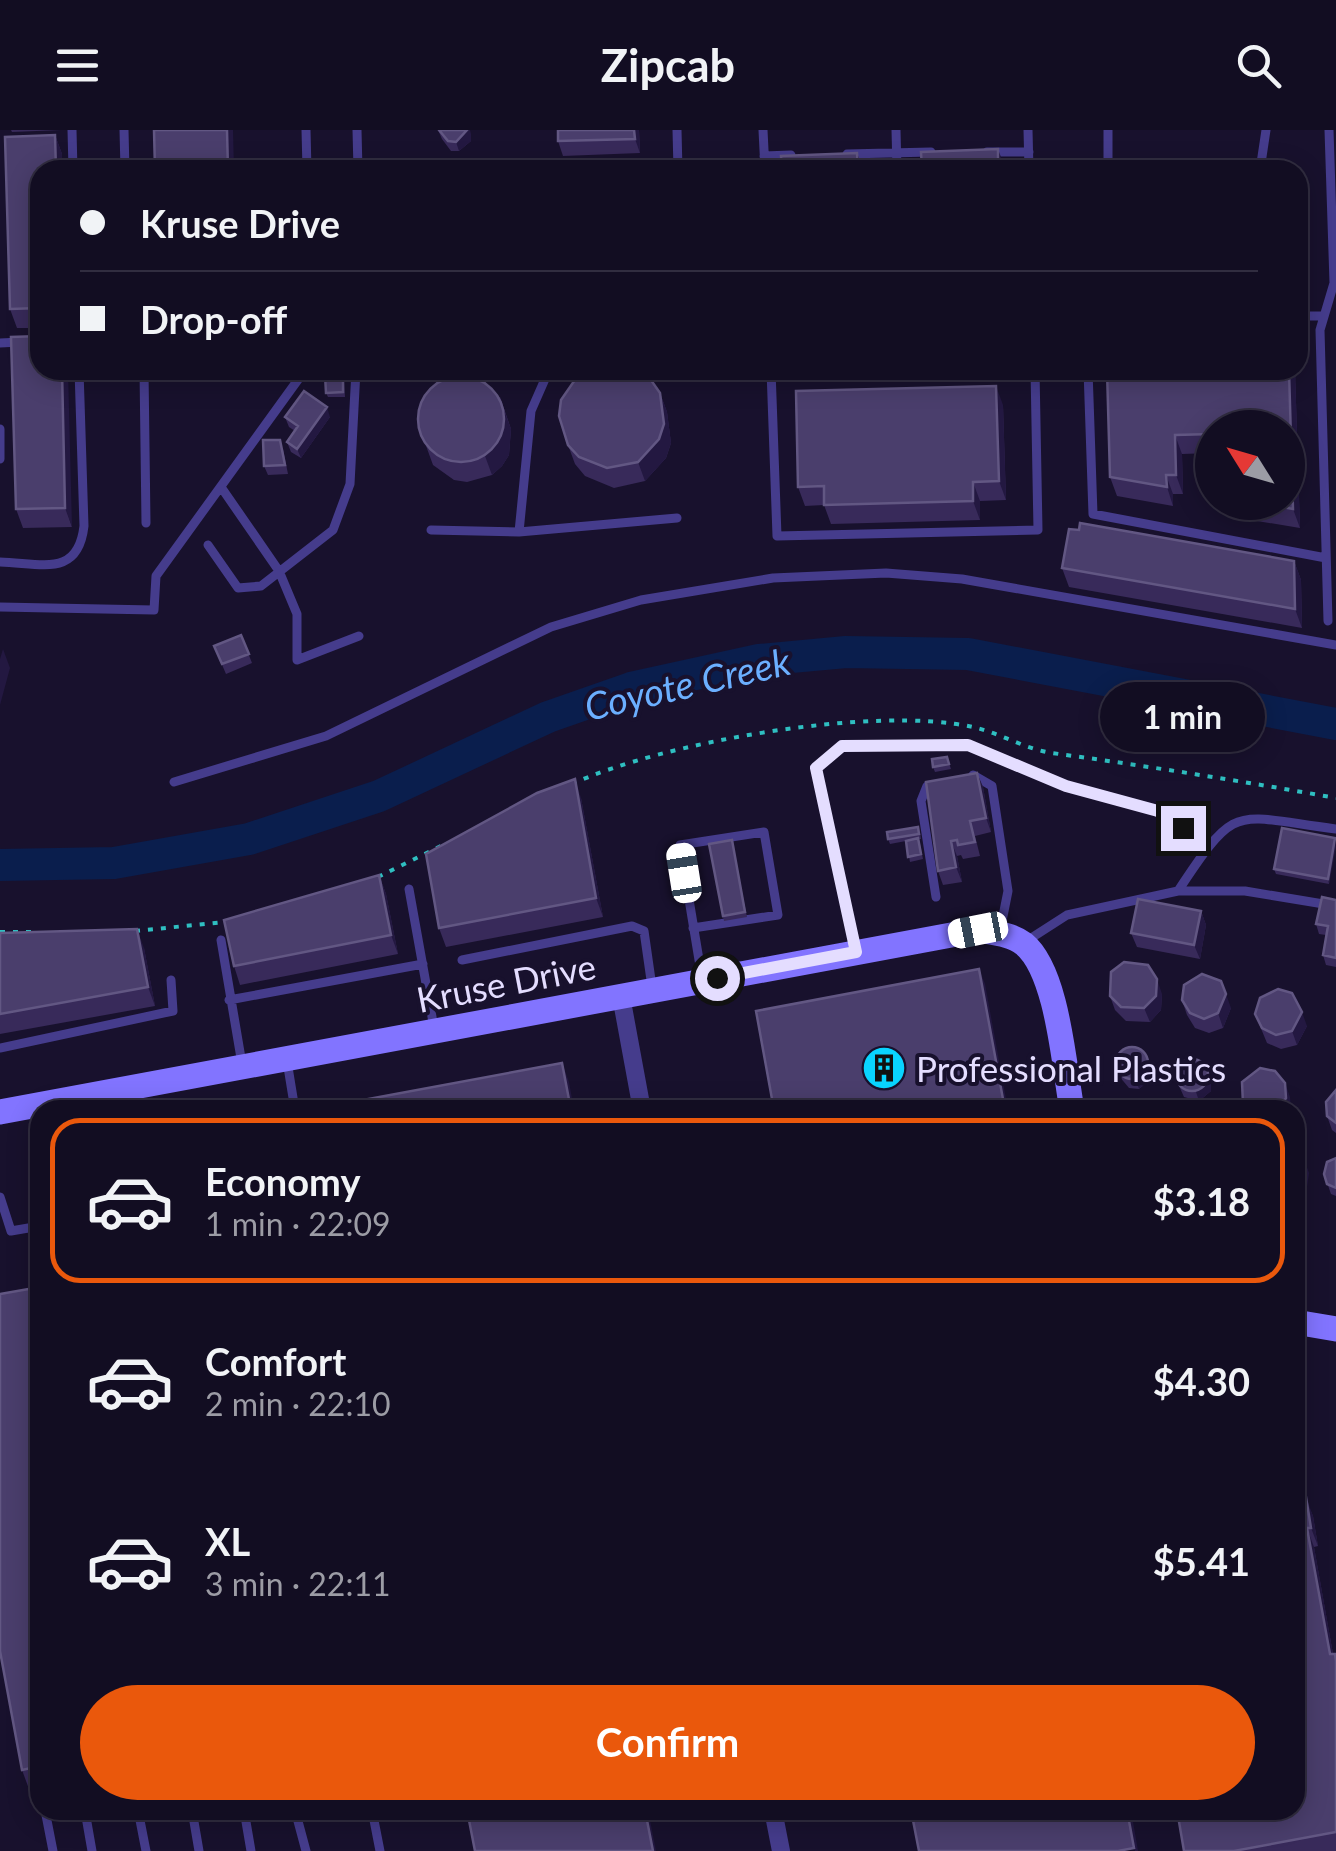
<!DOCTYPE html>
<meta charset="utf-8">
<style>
:root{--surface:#120d22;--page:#1f1b2f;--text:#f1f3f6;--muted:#9c9ca5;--line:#312d40;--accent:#ea580c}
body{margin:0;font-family:Lato,sans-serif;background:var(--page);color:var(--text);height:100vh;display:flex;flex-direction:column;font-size:38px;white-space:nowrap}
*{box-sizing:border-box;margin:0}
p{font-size:32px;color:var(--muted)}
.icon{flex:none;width:55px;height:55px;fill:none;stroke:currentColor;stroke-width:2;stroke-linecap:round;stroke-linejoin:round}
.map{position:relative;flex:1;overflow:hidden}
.side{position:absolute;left:30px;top:970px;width:1275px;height:720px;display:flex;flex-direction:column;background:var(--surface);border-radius:30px;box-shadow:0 5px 25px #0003,0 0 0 2px var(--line)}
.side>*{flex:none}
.top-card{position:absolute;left:30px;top:30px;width:1278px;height:220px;border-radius:30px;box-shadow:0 5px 25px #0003,0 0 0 2px var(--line);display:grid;align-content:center;height:220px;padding:0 50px;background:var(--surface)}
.needle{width:65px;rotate:307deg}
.fabs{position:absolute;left:1195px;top:280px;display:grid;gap:20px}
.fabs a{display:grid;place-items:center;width:110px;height:110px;border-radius:50%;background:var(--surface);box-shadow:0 5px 25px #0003,0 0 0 2px var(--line);font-size:50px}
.end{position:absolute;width:45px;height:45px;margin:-22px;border:12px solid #e4ddff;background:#111;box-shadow:0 0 0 5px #111}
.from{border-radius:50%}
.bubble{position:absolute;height:70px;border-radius:35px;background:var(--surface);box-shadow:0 5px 25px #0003,0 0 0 2px var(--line);font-size:32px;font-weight:700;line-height:70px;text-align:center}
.car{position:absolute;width:30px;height:60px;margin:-30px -15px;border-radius:12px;box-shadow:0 0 8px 2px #0007;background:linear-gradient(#fff 24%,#345 0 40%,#fff 0 76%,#345 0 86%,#fff 0)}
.top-card b{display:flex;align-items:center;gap:35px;height:95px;font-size:38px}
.top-card b+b{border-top:2px solid var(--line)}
.top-card i{width:25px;height:25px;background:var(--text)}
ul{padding:18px 0 0;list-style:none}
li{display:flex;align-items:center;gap:30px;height:165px;margin:0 20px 15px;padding:0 30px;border:5px solid transparent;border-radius:30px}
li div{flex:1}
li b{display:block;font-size:38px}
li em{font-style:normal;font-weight:700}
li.active{border-color:var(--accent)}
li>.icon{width:90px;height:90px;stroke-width:1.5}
.primary-button{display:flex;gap:20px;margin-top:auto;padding:20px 50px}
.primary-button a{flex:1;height:115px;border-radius:60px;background:var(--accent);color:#fff;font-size:40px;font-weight:700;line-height:115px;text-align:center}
header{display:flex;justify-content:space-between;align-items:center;height:130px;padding:0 50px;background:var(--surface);font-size:45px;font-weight:700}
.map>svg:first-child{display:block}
</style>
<header><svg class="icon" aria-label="menu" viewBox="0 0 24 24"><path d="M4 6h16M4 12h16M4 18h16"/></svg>Zipcab<svg class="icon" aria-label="search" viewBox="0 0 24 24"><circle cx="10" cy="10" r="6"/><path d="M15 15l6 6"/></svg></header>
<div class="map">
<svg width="1336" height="1721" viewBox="0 0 1336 1721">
<rect width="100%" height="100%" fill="#18112d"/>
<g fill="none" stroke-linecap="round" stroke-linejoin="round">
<path stroke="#0a1e4d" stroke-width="32" d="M 0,735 L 114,733 L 249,709 L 379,666 L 548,587 L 631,558 L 759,530 L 846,522 L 968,524 L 1336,594"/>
<path stroke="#2fbfc1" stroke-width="4" stroke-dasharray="5 8" stroke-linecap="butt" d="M 572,654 C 664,612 874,575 973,597 C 1000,603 1025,619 1052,623 C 1147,636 1241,651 1336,668
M 378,747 L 445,714
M 135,801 L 225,792
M 0,802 L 31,802"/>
<path stroke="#453c8c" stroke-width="9" d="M 72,0 L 73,40
M 124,0 L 125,40
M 306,0 L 307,40
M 357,0 L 358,40
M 677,0 L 678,40
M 763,0 L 765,40
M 896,0 L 897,40
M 1028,0 L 1029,40
M 987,22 L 1029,22
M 847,24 L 931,22
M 764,26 L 791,25
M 1108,40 L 1108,0
M 1260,40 L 1266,0
M 1298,186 L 1321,186
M 0,213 L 40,211
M 144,240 L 146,393
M 771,240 L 777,406 L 1038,400 L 1035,240
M 1088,240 L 1093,384 L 1326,428
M 771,243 L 880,240
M 0,299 L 0,329
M 221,357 L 279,441 L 297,484 L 297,530 L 359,506
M 431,400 L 519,402 L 677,388
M 519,402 L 531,281 L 549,240
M 208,415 L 238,458 L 261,456 L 333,400 L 350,354 L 356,240
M 0,432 C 41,433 78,448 84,396 L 79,240
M 0,477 L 154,480 L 156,446 L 305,240
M 1328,491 L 1320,200 L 1334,153 L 1329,0
M 973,645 L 992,656 L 1008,761 L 1000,801
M 174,652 L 326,606 L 551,497 L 641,470 L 773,448 L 886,443 L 962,449 L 1336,515
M 934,655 L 927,656 L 921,671 L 936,767
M 409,759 L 434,898
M 1178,761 C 1238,670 1233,686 1336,699
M 693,798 L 778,785 L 764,702 L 680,715 L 702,848
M 221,810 L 242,934
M 1025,812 L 1067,785 L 1178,761 L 1245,761 L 1336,776
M 855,820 L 816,638 L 842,617 L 968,615 L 1066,656 L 1158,681 L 1208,716
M 462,830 L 632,796 L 644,801 L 652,857
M 229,870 L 423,834
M 0,918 L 173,881 L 171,850
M 287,931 L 295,980
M 0,1067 L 11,1101 L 40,1096
M 45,1680 L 53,1721
M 92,1680 L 85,1681 L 92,1721
M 138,1680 L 146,1721
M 192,1680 L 199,1721
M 244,1680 L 251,1721
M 295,1680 L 306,1721
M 372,1680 L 380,1721"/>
<path stroke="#453c8c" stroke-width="18" d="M 621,866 L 642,980
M 773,1680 L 781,1721"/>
<path stroke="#8274ff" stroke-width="25" d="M 0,982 L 978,800 C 994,803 1011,804 1024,814 C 1058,842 1064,937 1072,980
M 1295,1192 L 1336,1199"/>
</g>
<path fill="#382a5a" d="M 11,0 L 61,0 L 12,2 Z
M 438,0 L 471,4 L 471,11 L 459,21 L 451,21 L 442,9 Z
M 639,0 L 640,23 L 563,26 L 558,11 Z
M 55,5 L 62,24 L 62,40 L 40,40 L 40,198 L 17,198 L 10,179 L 5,7 Z
M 11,207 L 72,397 L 23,398 L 16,379 Z
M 168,240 L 204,240 L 204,249 L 172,251 Z
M 1107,240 L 1295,240 L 1300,398 L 1233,387 L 1228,372 L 1288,372 L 1288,298 L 1212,298 L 1212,323 L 1182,324 L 1183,364 L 1173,364 L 1173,376 L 1117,366 L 1110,347 Z
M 344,249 L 345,267 L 328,267 L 326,263 Z
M 660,263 L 667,282 L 671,313 L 666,328 L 645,351 L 614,358 L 585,346 L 575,334 L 568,315 Z
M 500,267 L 511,299 L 509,325 L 502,336 L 492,345 L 467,352 L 454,350 L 433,335 L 417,291 Z
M 1003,275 L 1006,370 L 980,371 L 980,390 L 831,394 L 824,375 L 805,376 L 798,357 Z
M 285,287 L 330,287 L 301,328 L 291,322 L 287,312 L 295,301 L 289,297 Z
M 283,319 L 288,344 L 268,345 L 264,336 Z
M 1294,431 L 1301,450 L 1302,498 L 1069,457 L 1062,438 Z
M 241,505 L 252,533 L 226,544 L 214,516 Z
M 947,627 L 951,639 L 935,642 L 933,637 Z
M 977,643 L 983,657 L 991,702 L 975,706 L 980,726 L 963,729 L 961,725 L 957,726 L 962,752 L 943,755 L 938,741 Z
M 581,668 L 603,787 L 446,817 L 439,798 Z
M 920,702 L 921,709 L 919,709 L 923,729 L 910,732 L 906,711 L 890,714 L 888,709 Z
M 1335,708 L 1329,754 L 1276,744 L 1274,739 Z
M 732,710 L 747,787 L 724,791 L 723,786 Z
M 379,745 L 386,764 L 398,824 L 240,855 L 234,836 Z
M 1336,770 L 1336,837 L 1326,835 L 1323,825 L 1326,805 L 1319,804 L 1316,794 Z
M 1201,781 L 1206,795 L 1200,829 L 1137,817 L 1131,803 Z
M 0,803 L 144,818 L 155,876 L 0,904 Z
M 1162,864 L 1161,880 L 1150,892 L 1126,891 L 1115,880 L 1110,866 Z
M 1182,870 L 1231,878 L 1223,898 L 1209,903 L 1195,898 L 1187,885 Z
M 1255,884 L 1307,896 L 1297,915 L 1281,919 L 1267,913 Z
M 1115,937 L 1152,938 L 1151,949 L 1139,959 L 1129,958 L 1119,946 Z
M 1176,949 L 1211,950 L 1211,961 L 1199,971 L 1184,967 Z
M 1336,960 L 1336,1003 L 1332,1000 L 1327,986 Z
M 1336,1028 L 1336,1066 L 1331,1064 L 1324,1044 Z
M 40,1157 L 40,1657 L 29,1659 L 22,1640 Z
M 1295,1314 L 1305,1368 L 1313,1386 L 1318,1416 L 1314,1417 L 1333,1524 L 1336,1527 L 1336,1721 L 1184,1721 L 1295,1680 Z"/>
<path fill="#231841" d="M 227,0 L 233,0 L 234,40 L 228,40 Z
M 467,0 L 470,0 L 471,4 L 471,11 L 459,21 L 456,12 Z
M 634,0 L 639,0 L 640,23 L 635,9 Z
M 55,5 L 62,24 L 62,40 L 56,40 Z
M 998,19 L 1005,38 L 1005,40 L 998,40 Z
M 857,23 L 864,40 L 858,40 Z
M 62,240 L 68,240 L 72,397 L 65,378 Z
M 1289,240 L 1295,240 L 1300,398 L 1293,379 Z
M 996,256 L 1003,275 L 1006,370 L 999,351 Z
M 660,263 L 667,282 L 671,313 L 666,328 L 645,351 L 638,332 Z
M 327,277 L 330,287 L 301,328 L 297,319 Z
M 504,280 L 511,299 L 509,325 L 502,336 L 492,345 L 485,326 Z
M 1175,305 L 1182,324 L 1183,364 L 1176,345 Z
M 1166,345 L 1173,364 L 1173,376 L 1167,357 Z
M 973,352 L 980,371 L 980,390 L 973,371 Z
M 1294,431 L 1301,450 L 1302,498 L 1295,479 Z
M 3,519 L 10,538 L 0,575 L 0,529 Z
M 977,643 L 983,657 L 991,702 L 986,688 Z
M 575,649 L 581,668 L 603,787 L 596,768 Z
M 1335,708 L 1336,717 L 1329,754 L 1328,749 Z
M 951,711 L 957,726 L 962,752 L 956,737 Z
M 379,745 L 386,764 L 398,824 L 391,805 Z
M 1201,781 L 1206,795 L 1200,829 L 1194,815 Z
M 137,799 L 144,818 L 155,876 L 148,857 Z
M 979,839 L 985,854 L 1008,980 L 1005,980 Z
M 1157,849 L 1162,864 L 1161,880 L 1150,892 L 1144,878 Z
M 1226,864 L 1231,878 L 1223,898 L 1218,883 Z
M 1302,882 L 1307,896 L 1297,915 L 1292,901 Z
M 1148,928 L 1152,938 L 1151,949 L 1139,959 L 1136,950 Z
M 562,933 L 569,952 L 574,980 L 571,980 Z
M 1208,940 L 1211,950 L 1211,961 L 1199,971 L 1196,962 Z
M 1285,953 L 1290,967 L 1291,980 L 1277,980 Z
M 1304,1029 L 1309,1043 L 1306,1064 L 1295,1076 L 1295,1056 Z
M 1295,1314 L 1308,1387 L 1302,1368 L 1295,1333 Z
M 1306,1367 L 1313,1386 L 1318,1416 L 1311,1398 Z
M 1307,1398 L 1314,1417 L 1336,1541 L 1330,1524 Z
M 645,1680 L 648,1680 L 656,1721 L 653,1721 Z
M 1127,1680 L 1131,1680 L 1138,1721 L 1135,1721 Z"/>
<path fill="#4a3e6c" stroke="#625783" stroke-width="2.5" d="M 154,0 L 227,0 L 228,40 L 155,40 Z
M 439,0 L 467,0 L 456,12 L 448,11 Z
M 558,0 L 634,0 L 635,9 L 558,11 Z
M 55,5 L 56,40 L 40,40 L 40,178 L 10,179 L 5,7 Z
M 998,19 L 998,40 L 922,40 L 921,22 Z
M 857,23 L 858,40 L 782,40 L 781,26 Z
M 40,206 L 40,240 L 62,240 L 65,378 L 16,379 L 11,207 Z
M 590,240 L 639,240 L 651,250 L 660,263 L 664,294 L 659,309 L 638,332 L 607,338 L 579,327 L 568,315 L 559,286 L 561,270 L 579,244 Z
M 1107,240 L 1289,240 L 1293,379 L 1255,372 L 1288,372 L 1288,298 L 1212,298 L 1212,304 L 1175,305 L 1176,345 L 1166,345 L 1167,357 L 1110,347 Z
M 343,244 L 343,262 L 326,263 L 325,245 Z
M418 289a43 43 0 1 1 86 0a43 43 0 1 1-86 0Z
M 996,256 L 999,351 L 973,352 L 973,371 L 824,375 L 824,356 L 798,357 L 796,261 Z
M 304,261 L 327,277 L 297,319 L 287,312 L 298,296 L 285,287 Z
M 263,310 L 280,310 L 285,335 L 264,336 Z
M 1080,393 L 1294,431 L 1295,479 L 1062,438 L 1069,399 L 1079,400 Z
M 241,505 L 249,524 L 222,534 L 214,516 Z
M 947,627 L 949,634 L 933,637 L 932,629 Z
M 977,643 L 986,688 L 970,691 L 975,712 L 958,715 L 957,710 L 951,711 L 956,737 L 938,741 L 926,652 Z
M 575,649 L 596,768 L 439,798 L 426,724 L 537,663 Z
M 918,697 L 919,704 L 888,709 L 887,702 Z
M 1282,698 L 1335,708 L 1328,749 L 1274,739 Z
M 918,708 L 921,724 L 908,727 L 906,711 Z
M 732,710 L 745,782 L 723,786 L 709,714 Z
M 379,745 L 391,805 L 234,836 L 224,790 Z
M 1322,767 L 1336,770 L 1336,828 L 1323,825 L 1328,796 L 1316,794 Z
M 1138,769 L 1201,781 L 1194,815 L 1131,803 Z
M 137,799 L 148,857 L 0,884 L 0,803 Z
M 1124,832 L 1148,835 L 1157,849 L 1156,866 L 1144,878 L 1121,877 L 1110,866 L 1111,842 Z
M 979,839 L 1005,980 L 774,980 L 756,881 Z
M 1202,844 L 1221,851 L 1226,864 L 1218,883 L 1204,889 L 1190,883 L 1182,870 L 1184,855 Z
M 1278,859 L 1292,863 L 1302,882 L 1292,901 L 1276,905 L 1262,898 L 1255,884 L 1260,868 Z
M1116 933a16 16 0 1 1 32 0a16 16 0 1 1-32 0Z
M1176 945a16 16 0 1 1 32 0a16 16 0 1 1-32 0Z
M 562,933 L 571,980 L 337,980 L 336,975 Z
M 1260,938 L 1275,941 L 1285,953 L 1286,968 L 1277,980 L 1251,980 L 1243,974 L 1242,952 Z
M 1336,960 L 1336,993 L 1327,986 L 1326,972 Z
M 1295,1015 L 1300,1019 L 1304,1029 L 1301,1050 L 1295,1056 Z
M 1336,1028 L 1336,1058 L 1327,1054 L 1324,1044 L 1327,1032 Z
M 40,1157 L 40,1636 L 22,1640 L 0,1521 L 0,1164 Z
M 1295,1333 L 1302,1368 L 1306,1367 L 1311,1398 L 1307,1398 L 1330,1524 L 1335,1524 L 1336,1531 L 1336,1702 L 1234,1721 L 1184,1721 L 1177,1680 L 1295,1680 Z
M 467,1680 L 645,1680 L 653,1721 L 475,1721 Z
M 911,1680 L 1127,1680 L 1134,1718 L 1118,1721 L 919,1721 Z"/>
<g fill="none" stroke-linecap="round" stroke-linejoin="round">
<path stroke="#e4ddff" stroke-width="12" d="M 717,848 L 856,822 L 816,638 L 842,616 L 968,615 L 1066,656 L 1158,681 L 1183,698"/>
</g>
<defs>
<g id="building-disc" transform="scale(2.25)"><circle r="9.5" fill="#09d4ff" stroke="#18112d"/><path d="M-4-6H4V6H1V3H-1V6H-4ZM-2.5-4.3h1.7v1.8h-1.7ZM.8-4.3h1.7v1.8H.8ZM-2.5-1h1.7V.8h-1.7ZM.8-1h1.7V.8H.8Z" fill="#111"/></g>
</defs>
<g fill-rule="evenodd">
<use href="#building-disc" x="884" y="938"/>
</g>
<g text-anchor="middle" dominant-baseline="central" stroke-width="8" stroke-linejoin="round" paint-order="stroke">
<g font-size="35" fill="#e4ddff" stroke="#18112d">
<text transform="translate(506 852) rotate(-11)">Kruse Drive</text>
</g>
<g font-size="35" fill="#e4ddff" stroke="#18112d" text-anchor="start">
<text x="916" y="938">Professional Plastics</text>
</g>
<g font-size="38" font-style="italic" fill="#6bafff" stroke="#18112d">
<text transform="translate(687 553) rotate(-13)">Coyote Creek</text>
</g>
</g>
</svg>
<div class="fabs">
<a><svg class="needle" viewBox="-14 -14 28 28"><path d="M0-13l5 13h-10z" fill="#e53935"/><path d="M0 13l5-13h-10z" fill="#9c9ca5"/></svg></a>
</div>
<i class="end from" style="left:717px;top:848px"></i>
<i class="end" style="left:1183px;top:698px"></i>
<div class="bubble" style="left:1100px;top:552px;width:165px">1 min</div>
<i class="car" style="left:684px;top:743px;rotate:351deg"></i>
<i class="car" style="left:978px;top:800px;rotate:259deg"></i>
<div class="top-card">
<b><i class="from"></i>Kruse Drive</b>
<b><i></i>Drop-off</b>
</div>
<section class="side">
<ul>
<li class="active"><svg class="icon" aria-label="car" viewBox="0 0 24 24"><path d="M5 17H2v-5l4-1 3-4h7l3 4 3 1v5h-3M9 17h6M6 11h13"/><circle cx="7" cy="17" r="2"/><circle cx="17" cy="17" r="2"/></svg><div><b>Economy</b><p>1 min · 22:09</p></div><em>$3.18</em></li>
<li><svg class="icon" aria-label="car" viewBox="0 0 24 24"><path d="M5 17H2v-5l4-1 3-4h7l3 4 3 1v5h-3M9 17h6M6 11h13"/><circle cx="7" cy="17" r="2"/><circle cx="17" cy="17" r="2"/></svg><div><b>Comfort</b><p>2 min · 22:10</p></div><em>$4.30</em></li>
<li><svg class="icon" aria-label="car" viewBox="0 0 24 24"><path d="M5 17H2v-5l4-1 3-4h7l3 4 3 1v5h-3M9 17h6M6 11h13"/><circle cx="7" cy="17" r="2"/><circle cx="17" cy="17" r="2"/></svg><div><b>XL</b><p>3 min · 22:11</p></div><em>$5.41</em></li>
</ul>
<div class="primary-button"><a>Confirm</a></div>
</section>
</div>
